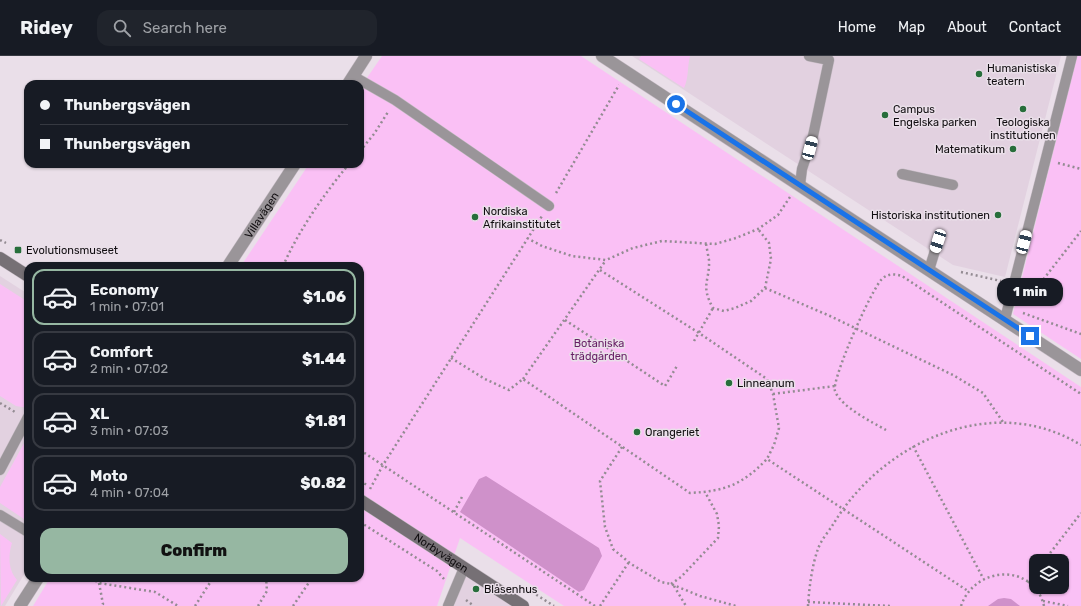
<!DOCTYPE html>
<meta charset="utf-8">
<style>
:root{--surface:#171b24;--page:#20242c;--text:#f1f3f6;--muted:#9ea1a6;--line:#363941;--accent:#96b7a2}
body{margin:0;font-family:Rubik,sans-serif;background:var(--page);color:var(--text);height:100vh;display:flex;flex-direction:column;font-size:15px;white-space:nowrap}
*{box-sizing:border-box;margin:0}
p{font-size:13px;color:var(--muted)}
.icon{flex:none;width:22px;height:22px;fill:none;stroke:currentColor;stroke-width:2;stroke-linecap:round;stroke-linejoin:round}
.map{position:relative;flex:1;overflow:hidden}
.sheet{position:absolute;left:24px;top:206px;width:340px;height:320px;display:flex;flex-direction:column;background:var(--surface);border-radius:12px;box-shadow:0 1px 3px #0004}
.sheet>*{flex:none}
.top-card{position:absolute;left:24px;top:24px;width:340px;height:88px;border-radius:12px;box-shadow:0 1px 3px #0004;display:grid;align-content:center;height:88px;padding:0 16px;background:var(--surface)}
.controls{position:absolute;left:1029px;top:498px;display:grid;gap:8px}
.controls a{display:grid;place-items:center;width:40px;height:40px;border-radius:8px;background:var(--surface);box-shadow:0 1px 3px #0004;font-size:20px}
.end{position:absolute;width:18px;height:18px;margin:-9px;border:5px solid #1a73e8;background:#fff;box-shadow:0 0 0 2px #fff}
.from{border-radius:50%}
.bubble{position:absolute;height:28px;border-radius:12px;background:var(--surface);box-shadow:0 1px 3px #0004;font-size:13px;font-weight:800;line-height:28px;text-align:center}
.car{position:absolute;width:12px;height:24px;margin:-12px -6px;border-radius:5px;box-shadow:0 0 3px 1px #0007;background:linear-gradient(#fff 24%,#345 0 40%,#fff 0 76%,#345 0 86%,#fff 0)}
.top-card b{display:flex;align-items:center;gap:14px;height:38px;font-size:15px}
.top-card b+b{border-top:1px solid var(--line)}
.top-card i{width:10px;height:10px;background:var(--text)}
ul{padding:7px 0 0;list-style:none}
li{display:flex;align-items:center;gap:12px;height:56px;margin:0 8px 6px;padding:0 8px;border:2px solid var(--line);border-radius:12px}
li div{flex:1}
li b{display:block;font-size:15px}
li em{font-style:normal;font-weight:800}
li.active{border-color:var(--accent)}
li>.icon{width:36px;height:36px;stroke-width:1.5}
.action{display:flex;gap:8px;margin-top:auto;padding:8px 16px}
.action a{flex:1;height:46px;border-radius:12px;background:var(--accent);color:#111;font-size:16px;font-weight:800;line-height:46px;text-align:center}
header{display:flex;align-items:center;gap:24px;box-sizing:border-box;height:56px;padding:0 20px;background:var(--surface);border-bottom:1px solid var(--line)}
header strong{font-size:19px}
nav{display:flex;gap:22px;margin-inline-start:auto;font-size:14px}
.search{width:280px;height:36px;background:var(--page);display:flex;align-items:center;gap:10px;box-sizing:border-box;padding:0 14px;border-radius:12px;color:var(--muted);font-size:15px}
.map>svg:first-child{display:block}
</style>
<header>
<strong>Ridey</strong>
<div class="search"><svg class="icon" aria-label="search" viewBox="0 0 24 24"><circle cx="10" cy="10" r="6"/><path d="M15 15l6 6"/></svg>Search here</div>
<nav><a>Home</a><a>Map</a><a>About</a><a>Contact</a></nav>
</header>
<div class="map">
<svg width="1081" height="550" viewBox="0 0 1081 550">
<rect width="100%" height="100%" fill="#eadfe9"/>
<path fill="#e2d1e0" d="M 632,0 L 1061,0 L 1005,221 L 953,209 Z
M 0,220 L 28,238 L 28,512 L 5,550 L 0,550 Z
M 466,516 L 519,550 L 454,550 Z"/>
<path fill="#fac0f5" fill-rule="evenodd" d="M 382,0 L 581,0 L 1081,331 L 1081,550 L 564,550 L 460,482 L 437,550 L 33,550 L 50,522 L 360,522 L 360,210 L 241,210 L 309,108 L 360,108 L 360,32 ZM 1036,505 L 1062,505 L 1062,531 L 1036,531 Z
M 641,0 L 690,0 C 687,12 689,21 684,32 L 639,3 Z
M 1077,0 L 1081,0 L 1081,303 L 1013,258 Z
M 0,228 L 28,246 L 28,352 L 16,350 L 0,340 Z
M 28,380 L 28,463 L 24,463 L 0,447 L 0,431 Z
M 0,478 L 12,487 C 8,499 8,514 17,524 L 1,550 Z"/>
<path fill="#cf91ca" d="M 486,420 L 599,492 L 602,500 L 584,534 L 579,536 L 460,456 L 479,423 Z
M 1004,542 L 1011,543 L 1020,550 L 988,550 L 998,543 Z"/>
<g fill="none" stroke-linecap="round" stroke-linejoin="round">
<g stroke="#c7bdc6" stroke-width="11">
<path id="lane" d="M 353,20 L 395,44 L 549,150
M 902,118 L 953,129
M 800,129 L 802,113 L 813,80 L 829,4 L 809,0
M 929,214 L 938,185
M 1005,263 L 1072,0
M 0,414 L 28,361
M 0,459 L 28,476
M 448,550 L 464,512"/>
</g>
<g stroke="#c7bdc6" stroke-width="13">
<g id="street">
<path d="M 602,0 L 1081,314"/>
<path d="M 348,28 L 366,0"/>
<path id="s1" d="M 228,210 L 295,108"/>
<path d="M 20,550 L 38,522"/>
</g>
</g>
<g stroke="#c7bdc6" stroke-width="13">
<g id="secondary">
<path d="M 0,202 L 28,220"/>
<path id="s2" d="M 360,444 L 523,550"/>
</g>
</g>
<path stroke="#938b92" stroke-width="2.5" stroke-dasharray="2 3" stroke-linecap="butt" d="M 360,95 L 374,78 L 388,56
M 1058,107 L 1081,113
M 556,137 L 619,29
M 527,182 L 542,190 L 572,200 L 606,204 L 633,192 L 662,185 L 715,188 L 736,182 L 758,173 L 778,159 L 790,141
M 0,184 L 6,187
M 706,188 C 707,193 708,199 709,204 C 710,225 700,229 713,252 L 724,255 L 735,252 L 751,245 L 765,232 L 771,203 L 769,187 L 758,173
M 283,210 C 299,174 324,138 349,108
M 600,214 L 699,277 L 767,323 L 773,338 L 779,372 L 774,389 L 767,403
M 961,216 L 1001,225
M 1027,230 L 1036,232
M 765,232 L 830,260 L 953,319 L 983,337 L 1003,366
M 1025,247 L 1081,175
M 1023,257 L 1081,278
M 565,264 L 665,330 L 677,310
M 694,285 L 713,252
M 451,302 L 485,323 L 509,334 L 523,323 L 690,437 C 725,435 742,429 767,403 L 968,535
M 523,323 L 606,204
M 773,338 L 835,330
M 0,347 L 15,356
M 886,374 C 872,366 841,351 835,335 C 831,324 872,232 882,223 C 888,217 895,218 902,220 L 1081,338
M 913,390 L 983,522
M 622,391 L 600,425 L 605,471 L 613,493 L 631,508 L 661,526 L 671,528 L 700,540 L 736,550
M 360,394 L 595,550
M 360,425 L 367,429
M 370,433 L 383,409 L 542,160
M 454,456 L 463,439
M 360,466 L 437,515 L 444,523
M 1044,505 L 1081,457
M 91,522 L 99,527 L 155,536 L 178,550
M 99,527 L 103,548 L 101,550
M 1028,527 L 1036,516
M 671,528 L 681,521 L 718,482 L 719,470 L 717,458 L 705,436
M 674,530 L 686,550
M 532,536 L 554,550
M 466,544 L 474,550
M 1043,545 L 1068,550
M 808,546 L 891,550
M 195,550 L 213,522
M 258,550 L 267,535 L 266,522
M 293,550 L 312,522
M 600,550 L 629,506
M 808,550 C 809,533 812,509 818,493 C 821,484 829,475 834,467 C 883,386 993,335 1081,389
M 961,550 C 975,509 1034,507 1044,550"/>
<use href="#lane" stroke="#9a9599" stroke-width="10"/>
<use href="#street" stroke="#9a9599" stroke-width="12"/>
<use href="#secondary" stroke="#767075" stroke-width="12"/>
</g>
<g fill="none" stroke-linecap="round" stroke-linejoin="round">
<path stroke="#1a73e8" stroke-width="5" d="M 676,48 L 1030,280"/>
</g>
<g fill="#276e3b" stroke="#eadfe9" stroke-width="1.5">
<circle cx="979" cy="18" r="4"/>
<circle cx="1023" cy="53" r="4"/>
<circle cx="885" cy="59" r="4"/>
<circle cx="1013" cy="93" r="4"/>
<circle cx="998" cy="159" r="4"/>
<circle cx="475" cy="161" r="4"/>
<rect x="14" y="190" width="8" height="8" rx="2"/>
<circle cx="729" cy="327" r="4"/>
<circle cx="637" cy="376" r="4"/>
<circle cx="476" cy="533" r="4"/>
</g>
<g text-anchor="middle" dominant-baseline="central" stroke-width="3" stroke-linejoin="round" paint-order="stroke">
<g font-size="11" fill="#100d10" stroke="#eadfe9" text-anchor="start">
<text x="987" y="12">Humanistiska<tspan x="987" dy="13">teatern</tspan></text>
<text x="893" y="53">Campus<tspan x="893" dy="13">Engelska parken</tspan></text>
<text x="1023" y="66" text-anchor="middle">Teologiska<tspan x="1023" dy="13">institutionen</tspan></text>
<text x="1005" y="93" text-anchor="end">Matematikum</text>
<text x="483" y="155">Nordiska<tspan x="483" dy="13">Afrikainstitutet</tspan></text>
<text x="990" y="159" text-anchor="end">Historiska institutionen</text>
<text x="26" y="194">Evolutionsmuseet</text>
<text x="737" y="327">Linneanum</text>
<text x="645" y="376">Orangeriet</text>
<text x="484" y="533">Blåsenhus</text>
</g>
<g font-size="11" fill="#100d10" stroke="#eadfe9">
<text stroke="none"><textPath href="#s1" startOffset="61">Villavägen</textPath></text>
<text stroke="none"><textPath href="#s2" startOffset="97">Norbyvägen</textPath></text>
</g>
<g font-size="11" fill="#671e65" stroke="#eadfe9">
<text x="599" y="287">Botaniska<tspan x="599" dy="13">trädgården</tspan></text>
</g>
</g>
</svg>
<div class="controls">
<a><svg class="icon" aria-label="layers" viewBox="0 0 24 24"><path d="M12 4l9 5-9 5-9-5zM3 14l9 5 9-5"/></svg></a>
</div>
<i class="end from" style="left:676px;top:48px"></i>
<i class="end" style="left:1030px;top:280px"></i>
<div class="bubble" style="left:997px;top:222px;width:66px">1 min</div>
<i class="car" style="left:810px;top:92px;rotate:15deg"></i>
<i class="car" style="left:938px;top:185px;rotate:198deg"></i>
<i class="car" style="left:1024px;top:186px;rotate:15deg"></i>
<div class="top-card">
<b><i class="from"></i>Thunbergsvägen</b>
<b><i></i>Thunbergsvägen</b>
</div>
<section class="sheet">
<ul>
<li class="active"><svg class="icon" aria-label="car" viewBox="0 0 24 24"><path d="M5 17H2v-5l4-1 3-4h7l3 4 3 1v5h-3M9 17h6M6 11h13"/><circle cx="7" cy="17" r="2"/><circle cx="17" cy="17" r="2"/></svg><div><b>Economy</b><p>1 min · 07:01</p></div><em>$1.06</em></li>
<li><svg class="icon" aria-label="car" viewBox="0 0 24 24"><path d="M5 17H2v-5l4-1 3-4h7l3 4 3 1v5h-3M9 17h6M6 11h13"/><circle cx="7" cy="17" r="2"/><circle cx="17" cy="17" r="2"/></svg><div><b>Comfort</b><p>2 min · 07:02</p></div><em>$1.44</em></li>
<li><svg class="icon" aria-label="car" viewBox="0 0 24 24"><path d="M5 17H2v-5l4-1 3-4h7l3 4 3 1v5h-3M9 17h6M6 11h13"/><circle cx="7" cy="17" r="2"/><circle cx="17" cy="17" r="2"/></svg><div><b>XL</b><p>3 min · 07:03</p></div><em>$1.81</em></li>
<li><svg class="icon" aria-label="car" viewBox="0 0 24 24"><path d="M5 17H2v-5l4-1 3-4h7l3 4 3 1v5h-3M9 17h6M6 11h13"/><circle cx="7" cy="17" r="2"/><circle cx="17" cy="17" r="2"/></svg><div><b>Moto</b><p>4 min · 07:04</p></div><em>$0.82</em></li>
</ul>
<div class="action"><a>Confirm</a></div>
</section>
</div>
